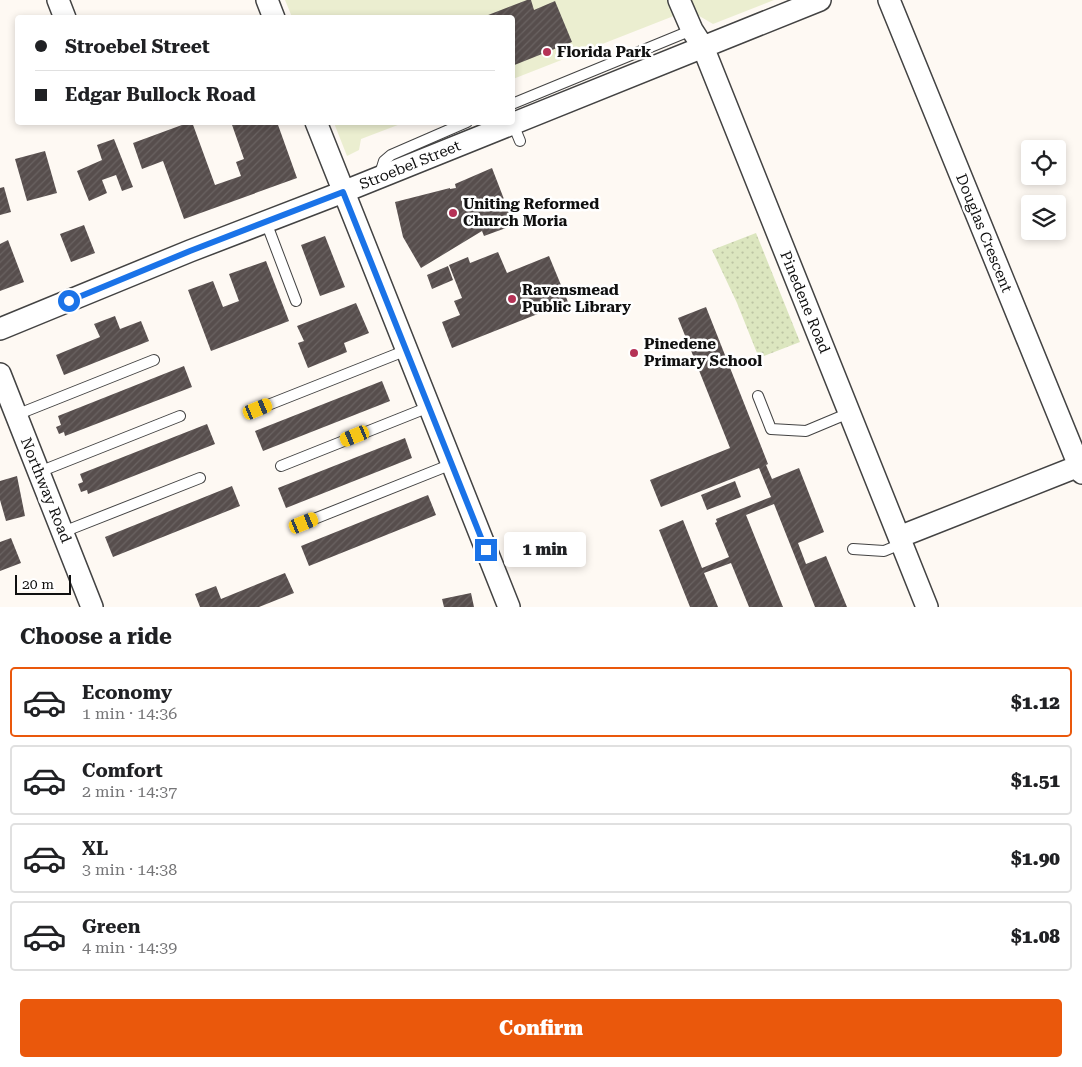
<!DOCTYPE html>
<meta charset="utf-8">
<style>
:root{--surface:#fff;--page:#f6f6f6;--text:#202124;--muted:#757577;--line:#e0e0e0;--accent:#ea580c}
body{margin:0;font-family:"Roboto Serif",serif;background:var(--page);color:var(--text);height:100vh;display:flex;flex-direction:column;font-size:19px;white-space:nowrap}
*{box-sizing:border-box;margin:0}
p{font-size:16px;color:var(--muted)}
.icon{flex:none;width:28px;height:28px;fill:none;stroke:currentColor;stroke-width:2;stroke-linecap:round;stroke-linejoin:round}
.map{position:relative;height:607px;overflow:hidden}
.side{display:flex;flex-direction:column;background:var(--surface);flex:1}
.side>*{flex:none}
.banner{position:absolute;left:15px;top:15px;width:500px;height:110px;border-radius:5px;box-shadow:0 2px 8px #0003;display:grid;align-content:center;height:110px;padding:0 20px;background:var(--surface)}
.fabs{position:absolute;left:1021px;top:140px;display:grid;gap:10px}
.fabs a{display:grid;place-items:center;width:45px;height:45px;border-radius:5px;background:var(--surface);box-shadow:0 2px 8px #0003;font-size:25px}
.scale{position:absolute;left:15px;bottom:12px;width:56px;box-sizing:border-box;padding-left:5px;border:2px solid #101010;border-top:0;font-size:14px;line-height:18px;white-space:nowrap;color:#101010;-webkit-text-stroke:4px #fff;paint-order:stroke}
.end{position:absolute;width:22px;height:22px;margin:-11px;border:6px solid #1a73e8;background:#fff;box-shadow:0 0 0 2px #fff}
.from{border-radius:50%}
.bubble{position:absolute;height:35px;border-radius:5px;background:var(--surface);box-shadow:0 2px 8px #0003;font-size:16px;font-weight:800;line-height:35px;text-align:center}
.car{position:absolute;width:15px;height:30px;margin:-15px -8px;border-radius:6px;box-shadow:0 0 4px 1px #0007;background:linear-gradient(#f5c518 24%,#345 0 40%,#f5c518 0 76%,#345 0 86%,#f5c518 0)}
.banner b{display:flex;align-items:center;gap:18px;height:48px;font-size:19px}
.banner b+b{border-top:1px solid var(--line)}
.banner i{width:12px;height:12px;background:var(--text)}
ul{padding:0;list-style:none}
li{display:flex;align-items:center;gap:15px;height:70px;margin:0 10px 8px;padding:0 10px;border:2px solid var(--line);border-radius:5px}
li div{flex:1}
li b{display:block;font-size:19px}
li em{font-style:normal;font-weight:800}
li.on{border-color:var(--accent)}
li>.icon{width:45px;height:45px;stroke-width:1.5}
h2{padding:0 20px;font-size:22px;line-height:60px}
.cta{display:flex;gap:10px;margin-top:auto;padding:10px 20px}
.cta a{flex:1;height:58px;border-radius:5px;background:var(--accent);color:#fff;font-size:20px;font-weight:800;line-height:58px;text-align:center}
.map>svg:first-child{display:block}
</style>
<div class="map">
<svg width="1082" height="607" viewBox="0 0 1082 607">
<defs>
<pattern id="park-dots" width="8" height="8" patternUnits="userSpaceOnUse" patternTransform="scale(1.25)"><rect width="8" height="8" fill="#dce6bf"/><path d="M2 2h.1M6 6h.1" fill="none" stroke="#bcc4a3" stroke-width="1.8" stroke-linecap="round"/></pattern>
<pattern id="building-hatch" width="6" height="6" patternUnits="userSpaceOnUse" patternTransform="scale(1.25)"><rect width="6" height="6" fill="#574e4d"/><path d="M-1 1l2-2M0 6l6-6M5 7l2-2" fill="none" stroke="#6a6362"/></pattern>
</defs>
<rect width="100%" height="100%" fill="#fef9f3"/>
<path fill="url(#park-dots)" d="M 756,233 L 800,342 L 759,358 L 737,303 L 712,250 Z"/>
<path fill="#ebeed0" d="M 285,0 L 774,0 L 713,24 L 689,10 L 513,79 L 512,18 L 292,17 Z
M 334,123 L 403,123 L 361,139 L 359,150 L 347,156 Z"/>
<path fill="url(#building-hatch)" d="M 527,0 L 531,0 L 534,10 L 555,1 L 572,42 L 512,66 L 512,18 L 483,17 Z
M 190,122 L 192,122 L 215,185 L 241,176 L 236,162 L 244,159 L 231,122 L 277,122 L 297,178 L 184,219 L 163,161 L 142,169 L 133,143 Z
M 114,139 L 133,187 L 122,191 L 116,175 L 102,180 L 107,193 L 89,201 L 77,171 L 102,160 L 97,145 Z
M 45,151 L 57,193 L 27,201 L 15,159 Z
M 492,168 L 514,225 L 484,236 L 482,231 L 421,268 L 403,237 L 395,202 L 450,188 L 450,189 L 456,188 L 455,184 Z
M 4,187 L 11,212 L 0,215 L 0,188 Z
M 84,225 L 95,253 L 71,262 L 60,234 Z
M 325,236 L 345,287 L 320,296 L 301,245 Z
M 8,240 L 24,282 L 0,291 L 0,244 Z
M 498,252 L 507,273 L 549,256 L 568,302 L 452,348 L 442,322 L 460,315 L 454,301 L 462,298 L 449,265 L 468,257 L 470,263 Z
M 266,261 L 289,321 L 211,351 L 188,290 L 213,281 L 223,307 L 239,301 L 229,274 Z
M 448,266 L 453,280 L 432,289 L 427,275 Z
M 356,303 L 369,333 L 344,343 L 347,352 L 308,368 L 298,343 L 304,341 L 297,326 Z
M 706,307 L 768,464 L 766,465 L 772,479 L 799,468 L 824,532 L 798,543 L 806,564 L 826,556 L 847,607 L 815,607 L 774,504 L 746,515 L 783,607 L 749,607 L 731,563 L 704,573 L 718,607 L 690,607 L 659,530 L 683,520 L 702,568 L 729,557 L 715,523 L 717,522 L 716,519 L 771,497 L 759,468 L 661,507 L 650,480 L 730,448 L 678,318 Z
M 115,316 L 120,329 L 141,321 L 149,341 L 64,375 L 56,355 L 100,337 L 94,324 Z
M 184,366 L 192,387 L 65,436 L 64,432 L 59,434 L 56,427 L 61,425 L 58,416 Z
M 382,381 L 390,401 L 263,451 L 255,431 Z
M 207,424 L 215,444 L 88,494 L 87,490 L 81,492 L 78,484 L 83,482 L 80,474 Z
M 405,438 L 412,458 L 286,508 L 278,488 Z
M 17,476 L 25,516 L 6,521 L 0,500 L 0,481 Z
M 735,481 L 741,497 L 707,510 L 701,495 Z
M 232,486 L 240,506 L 113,557 L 105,537 Z
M 428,495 L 436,515 L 309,566 L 301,546 Z
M 11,538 L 21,563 L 0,571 L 0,542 Z
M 285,573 L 294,593 L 259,607 L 200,607 L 195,594 L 216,586 L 221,599 Z
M 471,593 L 474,607 L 444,607 L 442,599 Z"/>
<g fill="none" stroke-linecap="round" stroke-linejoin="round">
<g stroke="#434343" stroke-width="12">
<path id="service" d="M 512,104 L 692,30
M 513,124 L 520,141
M 379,177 L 384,161 L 391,155 L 467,122
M 266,222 L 296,301
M 758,396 L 771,429 L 806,431 L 849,413
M 258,409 L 407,350
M 16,415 L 154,360
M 281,466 L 429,407
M 39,472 L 180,416
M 304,523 L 452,464
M 63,532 L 200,478
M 853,549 L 884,551 L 901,544"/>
</g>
<g stroke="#434343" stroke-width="24">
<path id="minor" d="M 58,0 L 65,18
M 267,0 L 274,18
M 679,0 L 692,30 L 703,47 L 927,607
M 889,0 L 1082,473
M 316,122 L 509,607
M 0,329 L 190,251 L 343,192 L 820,0
M 0,374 L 92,607
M 899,537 L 1079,466"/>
</g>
<use href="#service" stroke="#fff" stroke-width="10"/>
<use href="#minor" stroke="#fff" stroke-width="21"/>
</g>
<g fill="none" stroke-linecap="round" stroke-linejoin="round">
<path stroke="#1a73e8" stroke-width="6" d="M 69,301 L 190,251 L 343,192 L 486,550"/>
</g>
<g fill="#b53256" stroke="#fff" stroke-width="2">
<circle cx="547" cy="52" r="5"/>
<circle cx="453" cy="213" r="5"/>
<circle cx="512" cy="299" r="5"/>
<circle cx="634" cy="353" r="5"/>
</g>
<g text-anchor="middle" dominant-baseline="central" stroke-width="5" stroke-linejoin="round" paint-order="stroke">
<g font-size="15" font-weight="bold" fill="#101010" stroke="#fff" text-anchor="start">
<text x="557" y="52">Florida Park</text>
<text x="463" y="204">Uniting Reformed<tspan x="463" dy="17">Church Moria</tspan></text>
<text x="522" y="290">Ravensmead<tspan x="522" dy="17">Public Library</tspan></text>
<text x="644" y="344">Pinedene<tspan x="644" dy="17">Primary School</tspan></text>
</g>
<g font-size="15" fill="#101010" stroke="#fff">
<text transform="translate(410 165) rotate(-22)">Stroebel Street</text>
<text transform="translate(984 233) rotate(68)">Douglas Crescent</text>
<text transform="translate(805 302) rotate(68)">Pinedene Road</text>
<text transform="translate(46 490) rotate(68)">Northway Road</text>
</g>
</g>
</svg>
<div class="fabs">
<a><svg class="icon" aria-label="locate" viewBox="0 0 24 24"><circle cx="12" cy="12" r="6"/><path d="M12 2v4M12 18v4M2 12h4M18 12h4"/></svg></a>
<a><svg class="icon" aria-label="layers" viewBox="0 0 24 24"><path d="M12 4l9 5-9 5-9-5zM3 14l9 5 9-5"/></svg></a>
</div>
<div class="scale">20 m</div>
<i class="end from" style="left:69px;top:301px"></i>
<i class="end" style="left:486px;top:550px"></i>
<div class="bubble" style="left:504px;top:532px;width:82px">1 min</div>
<i class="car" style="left:258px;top:409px;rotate:68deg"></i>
<i class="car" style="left:355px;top:436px;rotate:248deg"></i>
<i class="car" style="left:304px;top:523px;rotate:68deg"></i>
<div class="banner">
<b><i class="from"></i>Stroebel Street</b>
<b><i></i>Edgar Bullock Road</b>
</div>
</div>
<section class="side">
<h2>Choose a ride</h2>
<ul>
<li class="on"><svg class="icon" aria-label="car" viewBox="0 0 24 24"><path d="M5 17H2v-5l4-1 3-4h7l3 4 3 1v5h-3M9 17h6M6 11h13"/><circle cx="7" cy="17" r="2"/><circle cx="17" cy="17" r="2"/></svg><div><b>Economy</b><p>1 min · 14:36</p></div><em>$1.12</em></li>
<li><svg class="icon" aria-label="car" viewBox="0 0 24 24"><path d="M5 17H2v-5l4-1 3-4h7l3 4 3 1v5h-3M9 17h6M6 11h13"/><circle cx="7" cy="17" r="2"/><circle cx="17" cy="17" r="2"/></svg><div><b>Comfort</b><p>2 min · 14:37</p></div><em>$1.51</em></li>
<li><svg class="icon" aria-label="car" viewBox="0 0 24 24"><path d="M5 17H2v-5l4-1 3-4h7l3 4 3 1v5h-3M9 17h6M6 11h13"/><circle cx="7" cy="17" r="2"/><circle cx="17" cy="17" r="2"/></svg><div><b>XL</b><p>3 min · 14:38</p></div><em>$1.90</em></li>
<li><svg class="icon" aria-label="car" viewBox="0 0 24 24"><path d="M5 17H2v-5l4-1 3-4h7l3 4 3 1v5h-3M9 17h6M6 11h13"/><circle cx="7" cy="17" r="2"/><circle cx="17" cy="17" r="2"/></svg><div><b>Green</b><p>4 min · 14:39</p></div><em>$1.08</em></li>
</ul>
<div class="cta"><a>Confirm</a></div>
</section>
